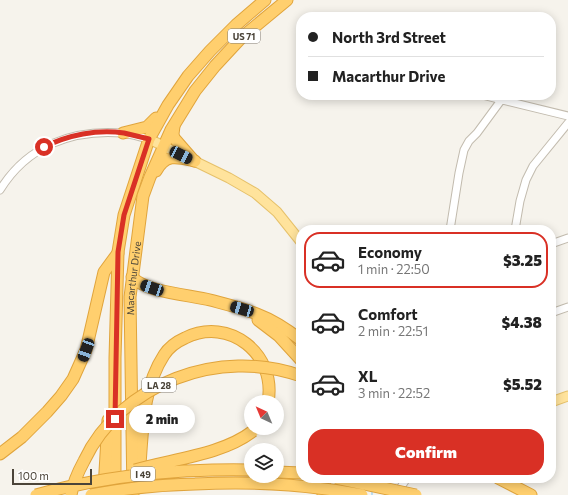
<!DOCTYPE html>
<meta charset="utf-8">
<style>
:root{--surface:#fff;--page:#f2f2f2;--text:#222;--muted:#767676;--line:#e0e0e0;--accent:#d93025}
body{margin:0;font-family:Commissioner,sans-serif;background:var(--page);color:var(--text);height:100vh;display:flex;flex-direction:column;font-size:15px;white-space:nowrap}
*{box-sizing:border-box;margin:0}
p{font-size:13px;color:var(--muted)}
.icon{flex:none;width:22px;height:22px;fill:none;stroke:currentColor;stroke-width:2;stroke-linecap:round;stroke-linejoin:round}
.map{position:relative;flex:1;overflow:hidden}
.details{position:absolute;left:296px;top:225px;width:260px;height:258px;display:flex;flex-direction:column;background:var(--surface);border-radius:16px;box-shadow:0 2px 10px #0003}
.details>*{flex:none}
.guide{position:absolute;left:296px;top:12px;width:260px;height:88px;border-radius:16px;box-shadow:0 2px 10px #0003;display:grid;align-content:center;height:88px;padding:0 12px;background:var(--surface)}
.needle{width:26px;rotate:316deg}
.controls{position:absolute;left:244px;top:395px;display:grid;gap:8px}
.controls a{display:grid;place-items:center;width:40px;height:40px;border-radius:50%;background:var(--surface);box-shadow:0 2px 10px #0003;font-size:20px}
.scale{position:absolute;left:12px;bottom:10px;width:80px;box-sizing:border-box;padding-left:4px;border:2px solid #4b4439;border-top:0;font-size:11px;line-height:14px;white-space:nowrap;color:#4b4439;-webkit-text-stroke:3px #fff;paint-order:stroke}
.end{position:absolute;width:18px;height:18px;margin:-9px;border:5px solid #d93025;background:#fff;box-shadow:0 0 0 2px #fff}
.from{border-radius:50%}
.bubble{position:absolute;height:28px;border-radius:14px;background:var(--surface);box-shadow:0 2px 10px #0003;font-size:13px;font-weight:800;line-height:28px;text-align:center}
.car{position:absolute;width:12px;height:24px;margin:-12px -6px;border-radius:5px;box-shadow:0 0 3px 1px #0007;background:linear-gradient(#222 24%,#8ab4d8 0 40%,#222 0 76%,#8ab4d8 0 86%,#222 0)}
.guide b{display:flex;align-items:center;gap:14px;height:38px;font-size:15px}
.guide b+b{border-top:1px solid var(--line)}
.guide i{width:10px;height:10px;background:var(--text)}
ul{padding:7px 0 0;list-style:none}
li{display:flex;align-items:center;gap:12px;height:56px;margin:0 8px 6px;padding:0 4px;border:2px solid transparent;border-radius:16px}
li div{flex:1}
li b{display:block;font-size:15px}
li em{font-style:normal;font-weight:800}
li.selected{border-color:var(--accent)}
li>.icon{width:36px;height:36px;stroke-width:1.5}
.cta{display:flex;gap:8px;margin-top:auto;padding:8px 12px}
.cta a{flex:1;height:46px;border-radius:16px;background:var(--accent);color:#fff;font-size:16px;font-weight:800;line-height:46px;text-align:center}
.map>svg:first-child{display:block}
</style>
<div class="map">
<svg width="568" height="495" viewBox="0 0 568 495">
<rect width="100%" height="100%" fill="#f6f3ec"/>
<g fill="none" stroke-linecap="round" stroke-linejoin="round">
<path stroke="#a9d4f2" stroke-width="1.5" d="M 372,490 L 372,495"/>
<g stroke="#c2bbae" stroke-width="9">
<path id="minor" d="M 482,95 L 568,116
M 0,190 C 27,146 72,129 122,133 C 131,134 140,137 149,139
M 450,230 L 459,173 L 464,150 L 469,141 L 477,133 L 502,99
M 515,230 L 520,201 L 526,180 L 533,166 L 568,123
M 551,244 L 568,238
M 551,313 L 568,307
M 397,493 L 407,478"/>
</g>
<g stroke="#e6c16a" stroke-width="11">
<path id="major" d="M 149,139 L 229,178 L 255,193 L 277,212 L 301,242
M 551,402 L 568,396"/>
</g>
<g stroke="#e0a43c" stroke-width="13">
<g id="highway">
<path d="M 174,126 L 173,134 L 174,138 L 194,161"/>
<path d="M 123,133 L 147,127 L 156,118"/>
<path d="M 156,171 C 166,153 177,157 195,161"/>
<path d="M 132,277 C 145,292 190,295 210,300 C 225,304 242,308 257,314 C 273,320 288,330 301,340"/>
<path d="M 258,320 L 279,336 L 301,360"/>
<path d="M 0,454 L 22,437 L 47,412 L 61,396 L 73,379 L 86,350 L 104,272 L 118,253"/>
<path d="M 277,472 L 301,473"/>
<path d="M 139,476 C 143,436 141,390 164,355 C 169,347 176,342 185,338 C 229,316 277,354 268,402"/>
<path d="M 498,478 L 531,495"/>
<path d="M 115,487 L 115,358 L 118,252 L 124,215 L 149,139 L 168,105 L 188,76 L 210,51 L 236,25 L 265,0"/>
<path d="M 104,489 L 108,420"/>
<path id="s1" d="M 133,495 L 130,297 L 143,196 L 150,177 L 171,130 L 195,91 L 215,66 L 241,38 L 287,0"/>
<path d="M 323,495 L 325,478"/>
</g>
</g>
<use href="#minor" stroke="#fff" stroke-width="7"/>
<use href="#major" stroke="#ffe39c" stroke-width="9"/>
<use href="#highway" stroke="#ffcf6e" stroke-width="11"/>
<g stroke="#e0a43c" stroke-width="13" stroke-linecap="butt">
<path id="highway-bridge" d="M 135,470 C 172,459 222,455 253,431
M 336,478 L 416,495
M 36,495 C 85,481 134,474 184,471 C 207,470 228,469 251,470
M 71,495 C 73,483 78,472 84,461 C 121,383 220,347 301,376
M 91,495 C 125,488 160,485 195,484 C 251,481 307,484 362,495"/>
</g>
<use href="#highway-bridge" stroke="#ffcf6e" stroke-width="11"/>
</g>
<g fill="none" stroke-linecap="round" stroke-linejoin="round">
<path stroke="#d93025" stroke-width="5" d="M 44,147 C 68,135 97,129 124,133 C 132,135 141,137 149,139 L 124,215 L 118,252 L 115,419"/>
</g>
<g text-anchor="middle" dominant-baseline="central" stroke-width="4" stroke-linejoin="round" paint-order="stroke">
<g fill="#fff" stroke="#817c74" stroke-width="1">
<rect x="228" y="29" width="32" height="14" rx="3"/>
<rect x="142" y="378" width="34" height="14" rx="3"/>
<rect x="131" y="467" width="24" height="14" rx="3"/>
</g>
<g font-size="9" font-weight="bold" fill="#4b4439">
<text x="244" y="36">US 71</text>
<text x="159" y="385">LA 28</text>
<text x="143" y="474">I 49</text>
</g>
<g font-size="10" fill="#4b4439" stroke="#fff">
<text stroke="none"><textPath href="#s1" startOffset="217">Macarthur Drive</textPath></text>
</g>
</g>
</svg>
<div class="controls">
<a><svg class="needle" viewBox="-14 -14 28 28"><path d="M0-13l5 13h-10z" fill="#e53935"/><path d="M0 13l5-13h-10z" fill="#767676"/></svg></a>
<a><svg class="icon" aria-label="layers" viewBox="0 0 24 24"><path d="M12 4l9 5-9 5-9-5zM3 14l9 5 9-5"/></svg></a>
</div>
<div class="scale">100 m</div>
<i class="end from" style="left:44px;top:147px"></i>
<i class="end" style="left:115px;top:419px"></i>
<div class="bubble" style="left:129px;top:405px;width:66px">2 min</div>
<i class="car" style="left:181px;top:155px;rotate:116deg"></i>
<i class="car" style="left:152px;top:288px;rotate:289deg"></i>
<i class="car" style="left:242px;top:309px;rotate:286deg"></i>
<i class="car" style="left:86px;top:350px;rotate:200deg"></i>
<div class="guide">
<b><i class="from"></i>North 3rd Street</b>
<b><i></i>Macarthur Drive</b>
</div>
<section class="details">
<ul>
<li class="selected"><svg class="icon" aria-label="car" viewBox="0 0 24 24"><path d="M5 17H2v-5l4-1 3-4h7l3 4 3 1v5h-3M9 17h6M6 11h13"/><circle cx="7" cy="17" r="2"/><circle cx="17" cy="17" r="2"/></svg><div><b>Economy</b><p>1 min · 22:50</p></div><em>$3.25</em></li>
<li><svg class="icon" aria-label="car" viewBox="0 0 24 24"><path d="M5 17H2v-5l4-1 3-4h7l3 4 3 1v5h-3M9 17h6M6 11h13"/><circle cx="7" cy="17" r="2"/><circle cx="17" cy="17" r="2"/></svg><div><b>Comfort</b><p>2 min · 22:51</p></div><em>$4.38</em></li>
<li><svg class="icon" aria-label="car" viewBox="0 0 24 24"><path d="M5 17H2v-5l4-1 3-4h7l3 4 3 1v5h-3M9 17h6M6 11h13"/><circle cx="7" cy="17" r="2"/><circle cx="17" cy="17" r="2"/></svg><div><b>XL</b><p>3 min · 22:52</p></div><em>$5.52</em></li>
</ul>
<div class="cta"><a>Confirm</a></div>
</section>
</div>
